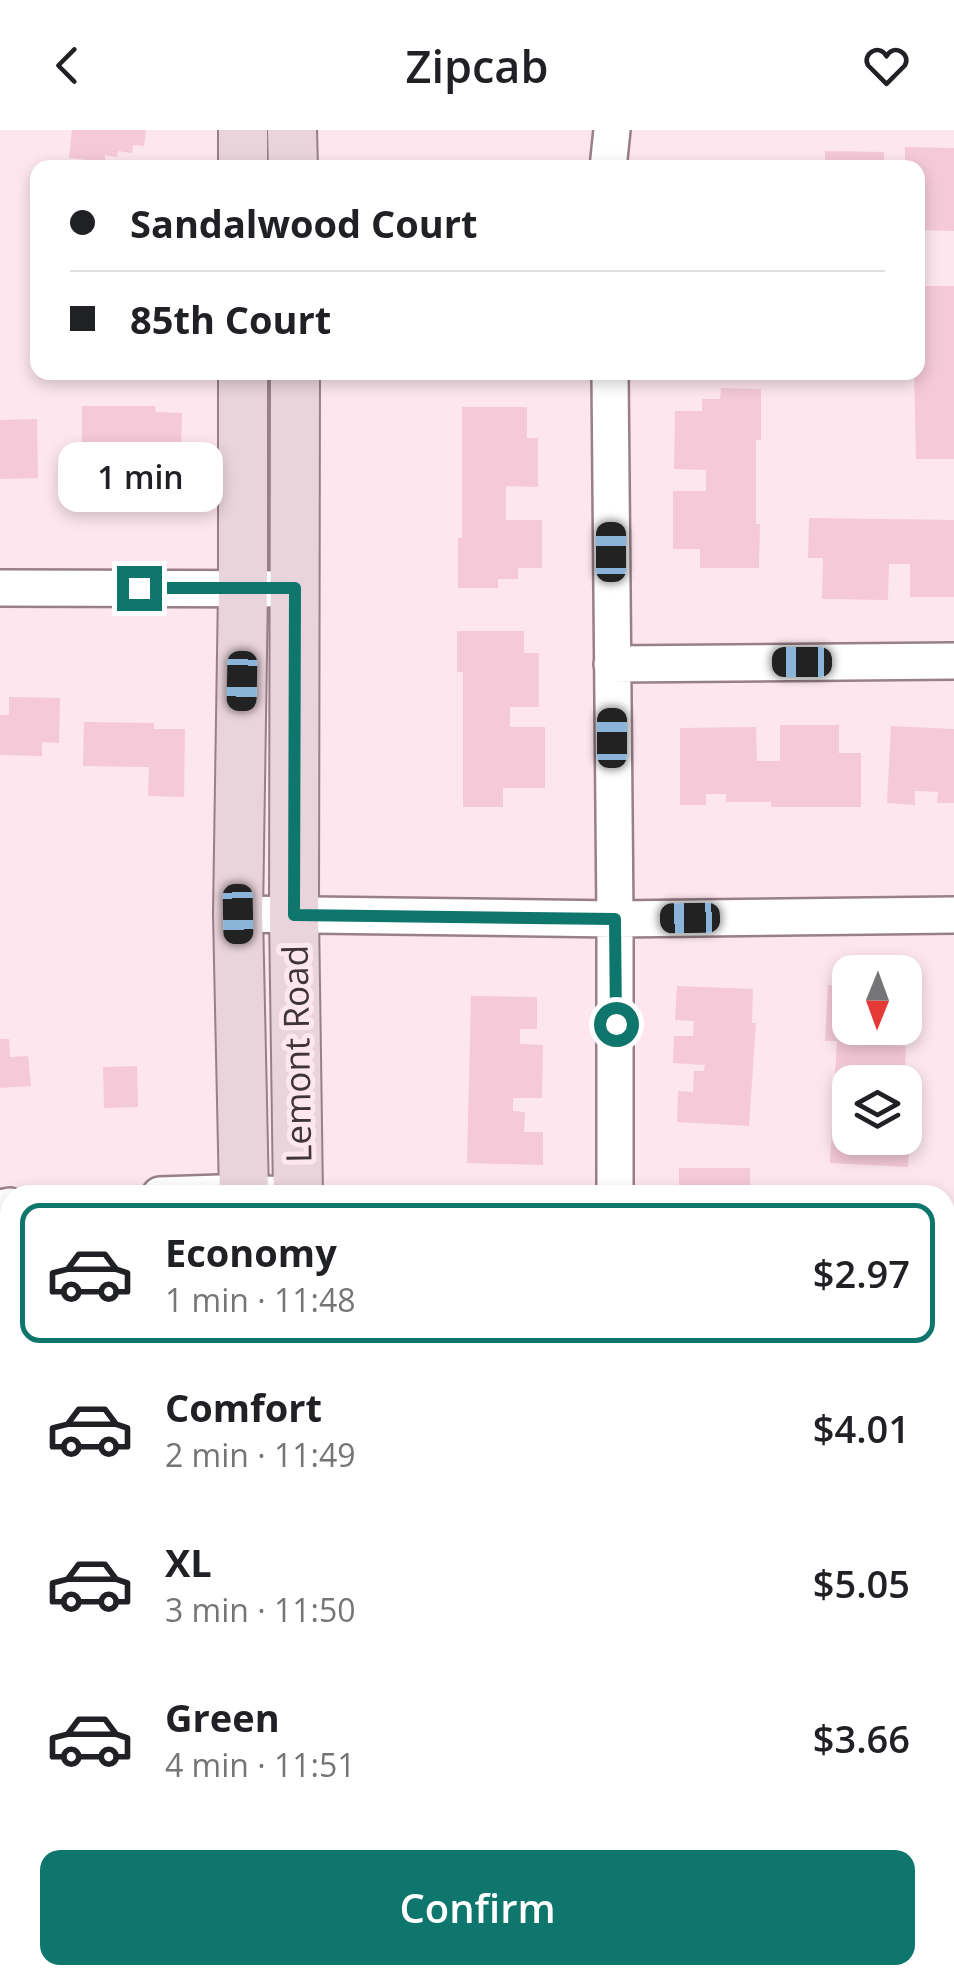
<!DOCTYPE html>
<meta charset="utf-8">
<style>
:root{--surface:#fff;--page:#f6f6f6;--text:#202124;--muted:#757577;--line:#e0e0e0;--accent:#0f766e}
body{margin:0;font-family:"Open Sans",sans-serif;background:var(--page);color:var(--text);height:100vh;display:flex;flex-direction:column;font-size:38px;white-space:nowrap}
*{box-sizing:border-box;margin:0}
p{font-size:32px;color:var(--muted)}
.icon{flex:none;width:55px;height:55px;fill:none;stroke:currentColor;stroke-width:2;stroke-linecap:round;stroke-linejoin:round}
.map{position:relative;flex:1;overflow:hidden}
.sheet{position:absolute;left:0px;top:1055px;width:955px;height:800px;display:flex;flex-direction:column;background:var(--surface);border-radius:30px 30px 0 0;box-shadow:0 5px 15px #0003}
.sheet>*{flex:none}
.guide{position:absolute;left:30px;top:30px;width:895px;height:220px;border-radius:20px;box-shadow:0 5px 15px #0003;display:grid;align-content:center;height:220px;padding:0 40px;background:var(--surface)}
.needle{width:65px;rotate:181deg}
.tools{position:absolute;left:832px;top:825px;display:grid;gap:20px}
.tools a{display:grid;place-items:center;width:90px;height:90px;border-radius:20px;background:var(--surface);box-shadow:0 5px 15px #0003;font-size:50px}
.end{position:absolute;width:45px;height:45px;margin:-22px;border:12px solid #0f766e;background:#fff;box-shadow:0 0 0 5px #fff}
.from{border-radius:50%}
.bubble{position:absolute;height:70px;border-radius:20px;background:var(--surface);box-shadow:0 5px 15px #0003;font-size:32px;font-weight:600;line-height:70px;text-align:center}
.car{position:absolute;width:30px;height:60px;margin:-30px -15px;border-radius:12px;box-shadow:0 0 8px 2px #0007;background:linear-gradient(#222 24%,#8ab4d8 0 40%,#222 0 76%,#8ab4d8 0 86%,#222 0)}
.guide b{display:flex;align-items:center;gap:35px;height:95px;font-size:38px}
.guide b+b{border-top:2px solid var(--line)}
.guide i{width:25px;height:25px;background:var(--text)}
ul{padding:18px 0 0;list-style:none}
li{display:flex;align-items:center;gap:30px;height:140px;margin:0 20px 15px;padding:0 20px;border:5px solid transparent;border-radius:20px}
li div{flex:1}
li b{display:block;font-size:38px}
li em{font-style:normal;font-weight:600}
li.on{border-color:var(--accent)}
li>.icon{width:90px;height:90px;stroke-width:1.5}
.button{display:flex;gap:20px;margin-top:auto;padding:20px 40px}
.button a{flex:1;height:115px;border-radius:20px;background:var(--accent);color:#fff;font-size:40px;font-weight:600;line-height:115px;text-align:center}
header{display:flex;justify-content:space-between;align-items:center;height:130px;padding:0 40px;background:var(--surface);font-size:45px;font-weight:600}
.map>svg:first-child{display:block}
</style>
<header><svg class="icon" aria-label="back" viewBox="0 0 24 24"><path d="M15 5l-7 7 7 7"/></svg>Zipcab<svg class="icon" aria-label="heart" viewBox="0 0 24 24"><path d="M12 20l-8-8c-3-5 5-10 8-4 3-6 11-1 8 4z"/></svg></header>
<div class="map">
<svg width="954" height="1855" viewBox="0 0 954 1855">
<rect width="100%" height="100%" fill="#fde6ed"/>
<path fill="#f5c9d8" d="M 72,0 L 146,0 L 144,16 L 133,15 L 132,23 L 118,21 L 117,27 L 105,25 L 105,32 L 69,28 Z
M 905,17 L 954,18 L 954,101 L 918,100 L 918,38 L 905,38 Z
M 825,21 L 884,22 L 884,38 L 825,38 Z
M 918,156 L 954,156 L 954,329 L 916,329 L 914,242 L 918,242 Z
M 721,258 L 761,259 L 761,310 L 756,310 L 756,394 L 760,394 L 759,438 L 700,438 L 700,419 L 673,419 L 673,361 L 706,361 L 706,340 L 674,339 L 675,281 L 702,281 L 702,269 L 720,269 Z
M 82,276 L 155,276 L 156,282 L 182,283 L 181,327 L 131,327 L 131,354 L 82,354 Z
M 462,277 L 527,277 L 527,308 L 538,308 L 538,357 L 506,356 L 506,390 L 542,390 L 542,438 L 518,438 L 518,449 L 498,449 L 498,458 L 458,458 L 458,408 L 462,408 Z
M 37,289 L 38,348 L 0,349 L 0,290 Z
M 809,388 L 954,390 L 954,467 L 910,467 L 910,434 L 889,434 L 888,470 L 822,469 L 823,428 L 808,428 Z
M 457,501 L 524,501 L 524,523 L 539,523 L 539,577 L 510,577 L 510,597 L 545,597 L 545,658 L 503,658 L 503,677 L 463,677 L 463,542 L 457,542 Z
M 9,567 L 60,568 L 59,613 L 42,612 L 42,626 L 0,625 L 0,585 L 9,585 Z
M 84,592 L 154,593 L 154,599 L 185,599 L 184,667 L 148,666 L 149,637 L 83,636 Z
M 780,595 L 839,595 L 839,623 L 861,623 L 861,677 L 771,677 L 771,672 L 726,672 L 726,664 L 706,664 L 706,675 L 680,675 L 680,598 L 756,597 L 757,631 L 780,631 Z
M 891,596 L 954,599 L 954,673 L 937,673 L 938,662 L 915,661 L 915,675 L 887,673 Z
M 828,855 L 850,856 L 850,898 L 886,898 L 885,915 L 906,916 L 904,952 L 850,952 L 850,1008 L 905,1008 L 905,1003 L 910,1003 L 908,1037 L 830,1033 L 837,911 L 825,911 Z
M 677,856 L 753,859 L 752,893 L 756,893 L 749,996 L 677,992 L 678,961 L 693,962 L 694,941 L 704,941 L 705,935 L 673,933 L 674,906 L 693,906 L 694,891 L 675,890 Z
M 471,866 L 537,867 L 537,899 L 520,899 L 520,914 L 543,915 L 542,968 L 513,968 L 513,981 L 525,982 L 524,1002 L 543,1002 L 543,1035 L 467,1033 Z
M 0,909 L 9,909 L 10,927 L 28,926 L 31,956 L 0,958 Z
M 137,936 L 138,977 L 104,978 L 103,937 Z
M 679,1038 L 750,1038 L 750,1065 L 679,1065 Z
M 913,1057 L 915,1065 L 880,1065 L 880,1063 Z
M 6,1169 L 10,1169 L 10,1214 L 0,1215 L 0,1175 L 7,1175 Z
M 954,1224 L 954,1403 L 945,1404 L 945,1226 Z
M 946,1442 L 954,1442 L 954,1578 L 945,1578 Z"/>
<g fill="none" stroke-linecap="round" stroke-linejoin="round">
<g stroke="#987f88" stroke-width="40">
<path id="street" d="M 608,38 L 612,0
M 610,242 L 615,789 L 615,1065
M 0,458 L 295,459
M 612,534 L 954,531
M 238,784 L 615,789 L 954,785
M 160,1065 L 220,1063 L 298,1065
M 0,1078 L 10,1076"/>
</g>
<g stroke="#987f88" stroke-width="52">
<path id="secondary" d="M 243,0 L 243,38
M 292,0 L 293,38
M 243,242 L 243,459 L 238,784 L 244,1065
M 295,242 L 294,785 L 298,1065
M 240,1855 L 240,1845
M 297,1855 L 297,1845"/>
</g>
<use href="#street" stroke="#fff" stroke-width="35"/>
<use href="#secondary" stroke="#ead4dc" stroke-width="48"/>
</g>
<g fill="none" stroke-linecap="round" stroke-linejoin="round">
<path stroke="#0f766e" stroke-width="12" d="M 139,458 L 295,458 L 294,785 L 615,789 L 616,894"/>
</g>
<g text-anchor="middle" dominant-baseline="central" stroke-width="10" stroke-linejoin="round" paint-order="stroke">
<g font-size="35" fill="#3f3437" stroke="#fde6ed">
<text transform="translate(296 924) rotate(-91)">Lemont Road</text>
</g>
</g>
</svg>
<div class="tools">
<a><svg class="needle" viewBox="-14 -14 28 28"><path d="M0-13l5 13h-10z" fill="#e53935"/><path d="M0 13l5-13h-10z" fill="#757577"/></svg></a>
<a><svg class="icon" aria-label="layers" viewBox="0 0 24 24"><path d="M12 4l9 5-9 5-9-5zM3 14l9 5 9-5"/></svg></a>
</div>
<i class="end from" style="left:616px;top:894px"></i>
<i class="end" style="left:139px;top:458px"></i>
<div class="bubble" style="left:58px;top:312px;width:165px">1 min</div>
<i class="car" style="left:611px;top:422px;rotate:0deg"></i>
<i class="car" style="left:802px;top:532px;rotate:270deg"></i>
<i class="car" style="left:242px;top:551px;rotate:181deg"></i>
<i class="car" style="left:612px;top:608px;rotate:0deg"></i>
<i class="car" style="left:238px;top:784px;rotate:179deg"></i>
<i class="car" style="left:690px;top:788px;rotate:269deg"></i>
<div class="guide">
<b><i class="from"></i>Sandalwood Court</b>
<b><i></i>85th Court</b>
</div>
<section class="sheet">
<ul>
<li class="on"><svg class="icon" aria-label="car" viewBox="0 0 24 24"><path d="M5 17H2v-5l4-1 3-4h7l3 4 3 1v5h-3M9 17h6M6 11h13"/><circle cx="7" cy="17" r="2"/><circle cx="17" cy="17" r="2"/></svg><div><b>Economy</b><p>1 min · 11:48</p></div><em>$2.97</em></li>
<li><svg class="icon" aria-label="car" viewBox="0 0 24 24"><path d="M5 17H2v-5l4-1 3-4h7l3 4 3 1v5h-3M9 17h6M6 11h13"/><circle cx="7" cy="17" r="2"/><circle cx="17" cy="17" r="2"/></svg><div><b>Comfort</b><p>2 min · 11:49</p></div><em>$4.01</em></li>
<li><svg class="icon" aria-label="car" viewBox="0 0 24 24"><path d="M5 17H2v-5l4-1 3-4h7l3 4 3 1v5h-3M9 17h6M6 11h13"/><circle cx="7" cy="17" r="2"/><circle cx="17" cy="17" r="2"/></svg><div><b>XL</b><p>3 min · 11:50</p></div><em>$5.05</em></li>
<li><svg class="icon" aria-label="car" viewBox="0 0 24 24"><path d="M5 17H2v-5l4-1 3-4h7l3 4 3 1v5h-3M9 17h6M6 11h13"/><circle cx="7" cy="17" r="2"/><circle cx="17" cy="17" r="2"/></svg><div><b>Green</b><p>4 min · 11:51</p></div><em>$3.66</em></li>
</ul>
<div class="button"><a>Confirm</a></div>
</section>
</div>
